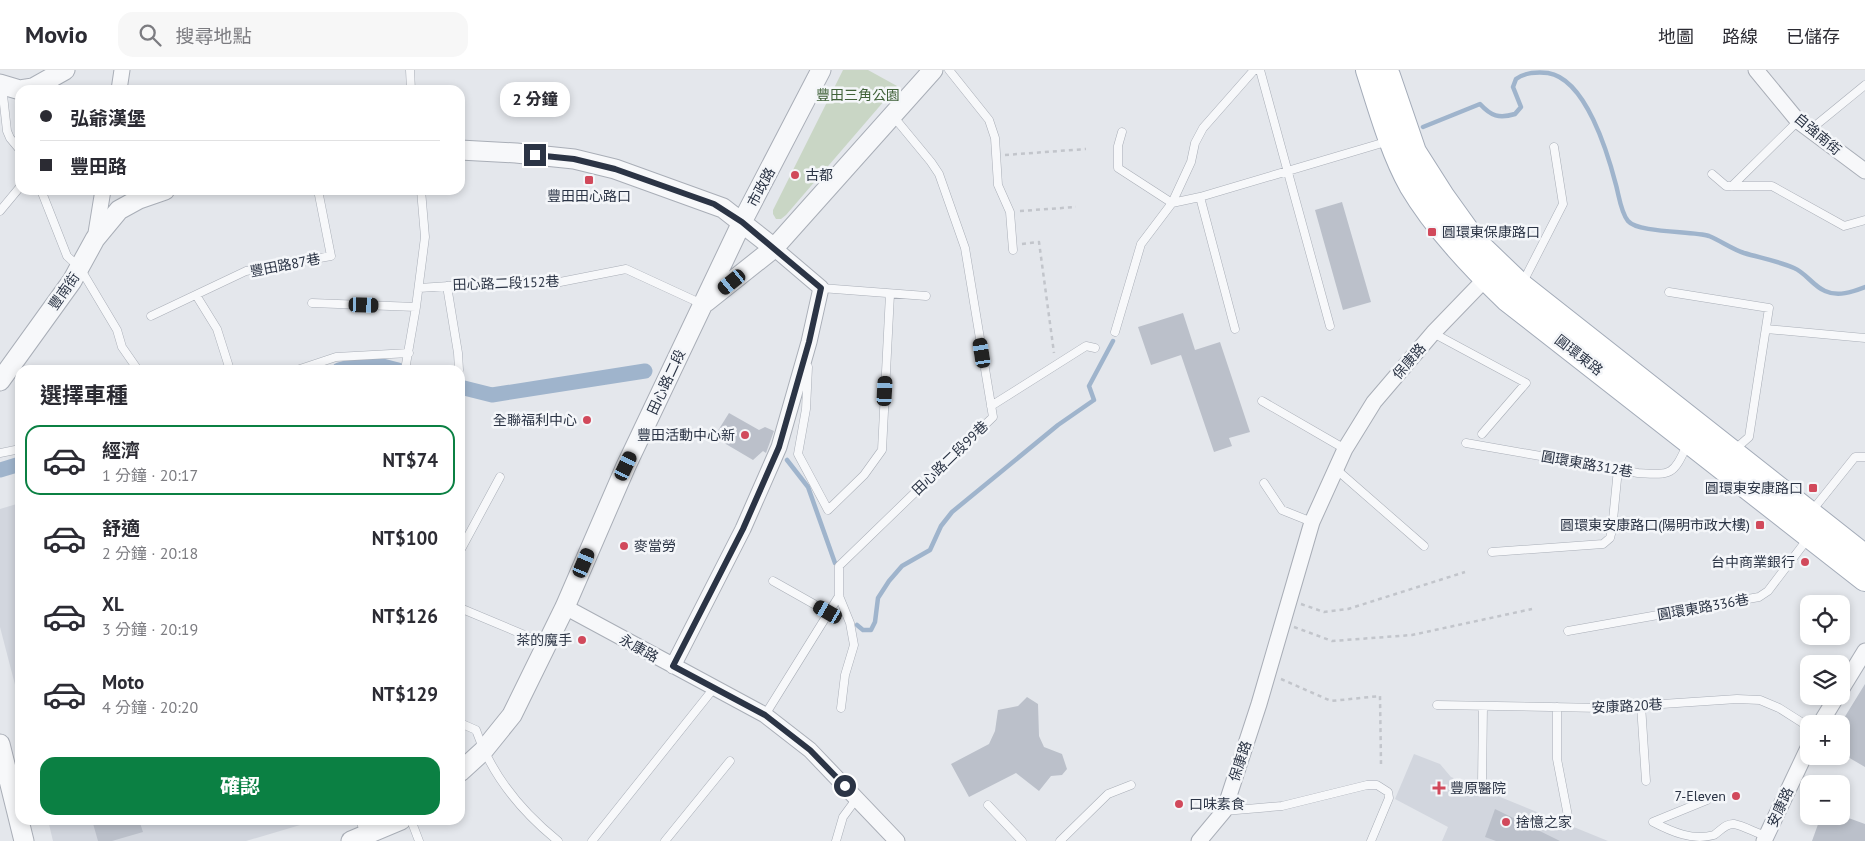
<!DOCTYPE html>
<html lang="zh-TW">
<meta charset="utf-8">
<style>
:root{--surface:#fff;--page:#f7f7f7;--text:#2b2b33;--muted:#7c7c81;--line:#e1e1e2;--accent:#0b8043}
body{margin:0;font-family:"PT Sans","Noto Sans TC",sans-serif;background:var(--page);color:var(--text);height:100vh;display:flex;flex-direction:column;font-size:19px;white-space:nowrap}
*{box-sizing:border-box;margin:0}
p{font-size:16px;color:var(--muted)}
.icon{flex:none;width:28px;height:28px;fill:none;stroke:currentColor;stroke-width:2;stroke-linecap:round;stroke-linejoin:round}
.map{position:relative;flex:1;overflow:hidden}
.panel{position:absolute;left:15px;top:295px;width:450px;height:460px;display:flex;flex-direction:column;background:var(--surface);border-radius:15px;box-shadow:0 2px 8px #0003}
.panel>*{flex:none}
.hud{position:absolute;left:15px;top:15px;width:450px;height:110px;border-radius:15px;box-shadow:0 2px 8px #0003;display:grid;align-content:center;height:110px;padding:0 25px;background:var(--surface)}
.controls{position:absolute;left:1800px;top:525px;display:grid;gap:10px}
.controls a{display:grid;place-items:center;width:50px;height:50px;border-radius:10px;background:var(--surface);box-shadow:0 2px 8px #0003;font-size:25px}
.end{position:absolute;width:22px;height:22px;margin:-11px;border:6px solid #2b3445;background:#fff;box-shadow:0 0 0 2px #fff}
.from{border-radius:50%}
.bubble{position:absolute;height:35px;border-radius:15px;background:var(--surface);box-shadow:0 2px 8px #0003;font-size:16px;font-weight:800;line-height:35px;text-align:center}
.car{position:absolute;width:15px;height:30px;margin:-15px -8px;border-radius:6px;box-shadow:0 0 4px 1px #0007;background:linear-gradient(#222 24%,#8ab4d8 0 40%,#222 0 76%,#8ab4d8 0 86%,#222 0)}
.hud b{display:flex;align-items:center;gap:18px;height:48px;font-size:19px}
.hud b+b{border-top:1px solid var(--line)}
.hud i{width:12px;height:12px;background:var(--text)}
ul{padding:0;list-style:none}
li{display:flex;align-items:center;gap:15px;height:70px;margin:0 10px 8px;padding:0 15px;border:2px solid transparent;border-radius:15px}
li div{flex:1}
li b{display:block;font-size:19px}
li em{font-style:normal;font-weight:800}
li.selected{border-color:var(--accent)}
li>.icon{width:45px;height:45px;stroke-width:1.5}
h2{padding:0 25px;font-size:22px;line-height:60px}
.primary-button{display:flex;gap:10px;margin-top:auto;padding:10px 25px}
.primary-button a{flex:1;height:58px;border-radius:15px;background:var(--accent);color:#fff;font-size:20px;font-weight:800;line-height:58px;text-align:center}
header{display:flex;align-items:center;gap:30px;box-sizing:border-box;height:70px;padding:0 25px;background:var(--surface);border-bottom:1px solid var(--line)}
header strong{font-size:24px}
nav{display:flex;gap:28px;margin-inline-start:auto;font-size:18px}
.search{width:350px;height:45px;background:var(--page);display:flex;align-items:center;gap:12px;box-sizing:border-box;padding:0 18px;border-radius:15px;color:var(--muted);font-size:19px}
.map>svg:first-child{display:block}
</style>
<header>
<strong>Movio</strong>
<div class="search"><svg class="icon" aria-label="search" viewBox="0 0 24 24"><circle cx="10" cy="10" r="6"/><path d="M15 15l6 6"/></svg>搜尋地點</div>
<nav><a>地圖</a><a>路線</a><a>已儲存</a></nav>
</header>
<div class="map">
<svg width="1865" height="771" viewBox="0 0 1865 771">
<rect width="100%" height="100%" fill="#e4e7ec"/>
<path fill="#d2d6de" d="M 20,433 L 20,634 L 0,557 L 0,439 Z
M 1414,684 L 1440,694 L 1451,707 L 1608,771 L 1442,771 L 1448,757 L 1395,729 Z
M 48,750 L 317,750 L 246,771 L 53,771 Z"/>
<path fill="#c9d6c5" d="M 843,0 L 868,0 L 897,16 L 786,145 L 781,149 L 776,149 L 773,144 L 773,140 Z"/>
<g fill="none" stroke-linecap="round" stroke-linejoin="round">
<path stroke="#9fb4cc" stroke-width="4.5" d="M 1423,57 L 1480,34 C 1491,46 1499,49 1515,44 L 1521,37 L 1513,17 L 1516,9 C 1525,2 1537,2 1548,3 C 1586,9 1608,84 1616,115 C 1619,126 1621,143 1628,151 C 1638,163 1692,161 1709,166 C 1721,171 1732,179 1744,183 C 1761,188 1778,191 1794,198 C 1806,203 1813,216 1825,221 C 1838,227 1852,222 1865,217
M 787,390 L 808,417 L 835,493
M 857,555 L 863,560 L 871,560 L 875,552 L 878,528 L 889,511 L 902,496 L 930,480 L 941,456 L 952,442 L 1058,355 L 1094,330 L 1089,316 L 1113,271"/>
<path stroke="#9fb4cc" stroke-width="15" d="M 339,300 L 367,292 L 398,300
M 460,317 L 492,325 L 645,301
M 0,400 L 20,394"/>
</g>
<path fill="#bbc0ca" d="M 1342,132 L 1371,232 L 1343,240 L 1315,140 Z
M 1183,243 L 1195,280 L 1220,272 L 1250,362 L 1229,368 L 1232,376 L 1214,382 L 1181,285 L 1151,295 L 1138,257 Z
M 729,343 L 759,360 L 765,357 L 774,361 L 766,383 L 763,381 L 753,390 L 714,367 Z
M 1865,614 L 1865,697 L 1841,683 L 1841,653 Z
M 1027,627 L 1038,634 L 1039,666 L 1044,677 L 1062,684 L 1067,699 L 1062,705 L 1051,706 L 1039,721 L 1016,703 L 969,727 L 951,694 L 989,674 L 995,661 L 998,640 L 1018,636 Z
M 1495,739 L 1560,771 L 1496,771 L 1485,767 Z
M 1821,746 L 1843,746 L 1865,754 L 1865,771 L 1812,771 Z
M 92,750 L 139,750 L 143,762 L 112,771 L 98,771 Z"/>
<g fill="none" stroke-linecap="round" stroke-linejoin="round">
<g stroke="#a9aeb7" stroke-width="9">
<path id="service" d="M 410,0 L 411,20
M 949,0 L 989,50 L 995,68 L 998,115 L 1010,142 L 1013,180
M 1260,0 L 1330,256
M 2,16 L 7,61 L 10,68 L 20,80
M 1810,60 L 1865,15
M 1122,62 L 1118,76 L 1118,98 L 1172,133
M 1712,104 L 1726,116 L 1772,116 L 1844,156 L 1865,150
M 1732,116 L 1798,51
M 41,120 L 67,186 L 80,198 L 117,260 L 122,277 L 138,300
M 1200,127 L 1235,259
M 1172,133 L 1200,127 L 1389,71
M 0,141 L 20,117
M 1522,214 L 1563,134 L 1554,77
M 447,216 L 458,283 L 459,300
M 419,218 L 539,210 L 555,213 L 626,199 L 702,234
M 821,218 L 926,226
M 1669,222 L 1769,238 L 1749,367 L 1733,381
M 196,225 L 217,259 L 230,300
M 312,233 L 416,237
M 151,246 L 246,201 L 331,186 L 318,120
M 1766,259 L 1865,268
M 1115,262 L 1141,174 L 1172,133 L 1191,92 L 1195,73 L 1203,58 L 1254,0
M 1433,263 L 1526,313 L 1482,364
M 808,297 L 806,339 L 798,384 L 828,440 L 864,405 L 882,380 L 890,224
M 297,300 L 336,287 L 409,283
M 405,300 L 416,237 L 425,167 L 421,120
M 1262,331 L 1345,379
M 991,336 L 1086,276 L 1095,278
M 1466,373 L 1638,403 C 1671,405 1673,406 1687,375
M 0,383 L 20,379
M 1337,400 L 1424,476
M 1264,413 L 1282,440 L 1312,452
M 1811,442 L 1855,387 L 1865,387
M 460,481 L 500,407
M 1492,482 L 1603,474 L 1610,468 L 1612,460 L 1618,399
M 773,511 L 828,542
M 839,526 L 850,553 L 854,575 L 845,605 L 841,638
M 460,538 L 546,574
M 1568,561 L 1759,527 L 1768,521 L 1809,467
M 1437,635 L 1602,638 L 1737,629 L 1760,630 L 1779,638 L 1809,657
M 1641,635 L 1646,711
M 1557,637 L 1557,689 L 1568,746
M 765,645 L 839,526 L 839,496 L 993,347 L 965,178 L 939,104 L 931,92 L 893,46
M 460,653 L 476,660 C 491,704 522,742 558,771
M 1482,715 L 1483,636
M 1707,730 L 1653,752 C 1672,762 1693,771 1714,765 C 1720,761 1726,753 1734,754 C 1744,756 1756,763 1766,766
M 988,735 L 1022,771
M 1224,741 L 1282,736 L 1367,715 L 1377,715 L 1388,722 L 1389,728 L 1371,771
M 360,750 L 365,764
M 411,750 L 419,771
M 592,771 L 714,618
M 665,771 L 730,691
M 836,771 L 843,747 L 857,728
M 1060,771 L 1108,724 L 1131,715"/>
</g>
<g stroke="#a9aeb7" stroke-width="17">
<path id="minor" d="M 1756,0 L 1798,51 L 1865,101
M 119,20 L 122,0
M 95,169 L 103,120
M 565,537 L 765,645 L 810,680 L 897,771
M 673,596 L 743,459 L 779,377 L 809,272 L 821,218 L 774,178
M 1841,620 L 1865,581
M 1820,654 L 1837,626
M 1199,771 L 1224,741 L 1259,634 L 1312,452 L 1345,379 L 1374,332 L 1433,263 L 1492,202
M 1764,771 L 1809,676"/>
</g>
<g stroke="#a9aeb7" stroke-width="21">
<path id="tertiary" d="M 0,14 L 20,20
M 20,20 L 33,18 L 65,0
M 460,80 L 516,83 L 574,89 L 615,99 L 723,138 L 774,178
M 706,232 L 774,178 L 933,0
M 0,311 L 72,211 L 95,169 L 119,140 L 139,129 L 165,120
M 0,674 L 24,771
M 460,702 L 483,681 L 512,645 L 565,537 L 626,396 L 742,152 L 821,0
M 351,771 L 401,750"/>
</g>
<g stroke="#a3abb8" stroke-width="26">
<path id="primary" d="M 1368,0 C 1380,37 1392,81 1411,115 C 1436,157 1472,195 1507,229 L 1865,509
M 1388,6 L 1414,82 L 1442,126 L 1475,172 L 1521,216 L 1865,487"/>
</g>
<path stroke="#c2c5cb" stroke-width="2.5" stroke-dasharray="4 4" stroke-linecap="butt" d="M 1005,85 L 1086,79
M 1020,141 L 1076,137
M 1022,174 L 1039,172 L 1054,283
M 1301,534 L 1324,542 L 1348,539 L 1465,502
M 1294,557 L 1332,571 L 1412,565 L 1532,539
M 1281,609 L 1331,631 L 1380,626 L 1381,694"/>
<use href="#service" stroke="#f7f8fa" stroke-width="8"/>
<use href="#minor" stroke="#f7f8fa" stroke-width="15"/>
<use href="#tertiary" stroke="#f7f8fa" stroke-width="19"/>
<use href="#primary" stroke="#fff" stroke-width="24"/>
</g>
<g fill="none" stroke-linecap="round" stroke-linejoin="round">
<path stroke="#2b3445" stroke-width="6" d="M 535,85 L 574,89 L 615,99 L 714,134 L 742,152 L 821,218 L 809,272 L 779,377 L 743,459 L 673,596 L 765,645 L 810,680 L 845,716"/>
</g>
<g fill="#d1495b" stroke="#f4f6f9" stroke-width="2">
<circle cx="795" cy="105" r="5"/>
<rect x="584" y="105" width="10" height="10" rx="2.5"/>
<rect x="1427" y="157" width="10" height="10" rx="2.5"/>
<circle cx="587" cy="350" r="5"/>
<circle cx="745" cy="365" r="5"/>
<rect x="1808" y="413" width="10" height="10" rx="2.5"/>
<rect x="1755" y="450" width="10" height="10" rx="2.5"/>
<circle cx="624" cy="476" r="5"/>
<circle cx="1805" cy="492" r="5"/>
<circle cx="582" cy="570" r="5"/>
<path d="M1436.5 710.5h5v5h5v5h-5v5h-5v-5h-5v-5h5z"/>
<circle cx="1736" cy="726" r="5"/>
<circle cx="1179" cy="734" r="5"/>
<circle cx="1506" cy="752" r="5"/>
</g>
<g text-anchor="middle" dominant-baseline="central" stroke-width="5" stroke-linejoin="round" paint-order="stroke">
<g font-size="14" fill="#3f6138" stroke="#f4f6f9">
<text x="858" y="25">豐田三角公園</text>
</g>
<g font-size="14" fill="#2b3445" stroke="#f4f6f9">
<text transform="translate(1818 64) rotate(40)">自強南街</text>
<text transform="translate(761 117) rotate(-62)">市政路</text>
<text transform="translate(285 195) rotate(-11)">豐田路87巷</text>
<text transform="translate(506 213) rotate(-2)">田心路二段152巷</text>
<text transform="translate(64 221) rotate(-55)">豐南街</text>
<text transform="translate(1579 285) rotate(38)">圓環東路</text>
<text transform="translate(1409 291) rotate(-49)">保康路</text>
<text transform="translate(666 312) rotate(-65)">田心路二段</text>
<text transform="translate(950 388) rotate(-44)">田心路二段99巷</text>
<text transform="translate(1587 394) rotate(10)">圓環東路312巷</text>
<text transform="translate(1703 537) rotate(-10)">圓環東路336巷</text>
<text transform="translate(639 578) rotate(29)">永康路</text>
<text transform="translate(1627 636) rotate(-3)">安康路20巷</text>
<text transform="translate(1240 691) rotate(-72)">保康路</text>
<text transform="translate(1780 737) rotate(-65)">安康路</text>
</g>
<g font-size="14" fill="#2b3445" stroke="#f4f6f9" text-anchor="end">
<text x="805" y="105" text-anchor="start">古都</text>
<text x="589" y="126" text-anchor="middle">豐田田心路口</text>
<text x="1442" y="162" text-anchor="start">圓環東保康路口</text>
<text x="577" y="350">全聯福利中心</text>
<text x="735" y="365">豐田活動中心新</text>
<text x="1803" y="418">圓環東安康路口</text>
<text x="1750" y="455">圓環東安康路口(陽明市政大樓)</text>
<text x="634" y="476" text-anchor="start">麥當勞</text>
<text x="1795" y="492">台中商業銀行</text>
<text x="572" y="570">茶的魔手</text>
<text x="1450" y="718" text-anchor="start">豐原醫院</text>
<text x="1726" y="726">7-Eleven</text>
<text x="1189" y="734" text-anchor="start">口味素食</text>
<text x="1516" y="752" text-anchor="start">捨憶之家</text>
</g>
</g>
</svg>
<div class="controls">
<a><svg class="icon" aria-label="locate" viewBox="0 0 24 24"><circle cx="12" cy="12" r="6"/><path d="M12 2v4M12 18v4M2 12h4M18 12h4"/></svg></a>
<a><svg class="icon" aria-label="layers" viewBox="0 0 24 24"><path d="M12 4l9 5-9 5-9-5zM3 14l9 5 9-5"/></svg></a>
<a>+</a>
<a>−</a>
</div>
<i class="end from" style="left:845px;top:716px"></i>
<i class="end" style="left:535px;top:85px"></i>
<div class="bubble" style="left:500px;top:12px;width:70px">2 分鐘</div>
<i class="car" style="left:732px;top:212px;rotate:231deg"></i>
<i class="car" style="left:364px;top:235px;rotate:92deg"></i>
<i class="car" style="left:982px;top:283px;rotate:351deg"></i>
<i class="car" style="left:885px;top:321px;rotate:3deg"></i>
<i class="car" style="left:626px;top:396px;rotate:25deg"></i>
<i class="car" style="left:584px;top:493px;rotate:23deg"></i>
<i class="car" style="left:828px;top:542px;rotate:300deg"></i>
<div class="hud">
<b><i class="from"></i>弘爺漢堡</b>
<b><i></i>豐田路</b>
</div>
<section class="panel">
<h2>選擇車種</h2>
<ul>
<li class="selected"><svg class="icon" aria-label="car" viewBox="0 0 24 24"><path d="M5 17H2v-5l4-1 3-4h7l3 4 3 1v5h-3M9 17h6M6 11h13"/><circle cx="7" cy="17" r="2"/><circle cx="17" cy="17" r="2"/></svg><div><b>經濟</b><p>1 分鐘 · 20:17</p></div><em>NT$74</em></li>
<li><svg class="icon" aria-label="car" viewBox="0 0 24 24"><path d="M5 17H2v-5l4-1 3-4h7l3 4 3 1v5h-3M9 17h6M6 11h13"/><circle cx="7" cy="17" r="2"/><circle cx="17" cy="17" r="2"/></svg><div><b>舒適</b><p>2 分鐘 · 20:18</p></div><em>NT$100</em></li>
<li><svg class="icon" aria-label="car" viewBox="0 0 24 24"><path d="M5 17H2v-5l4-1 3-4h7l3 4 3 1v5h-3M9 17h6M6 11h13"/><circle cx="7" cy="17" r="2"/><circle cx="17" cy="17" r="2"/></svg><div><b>XL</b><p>3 分鐘 · 20:19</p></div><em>NT$126</em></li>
<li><svg class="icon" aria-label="car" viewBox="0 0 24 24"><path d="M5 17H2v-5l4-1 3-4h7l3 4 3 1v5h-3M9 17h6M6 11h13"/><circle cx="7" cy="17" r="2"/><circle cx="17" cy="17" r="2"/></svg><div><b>Moto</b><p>4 分鐘 · 20:20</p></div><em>NT$129</em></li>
</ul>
<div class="primary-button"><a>確認</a></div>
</section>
</div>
